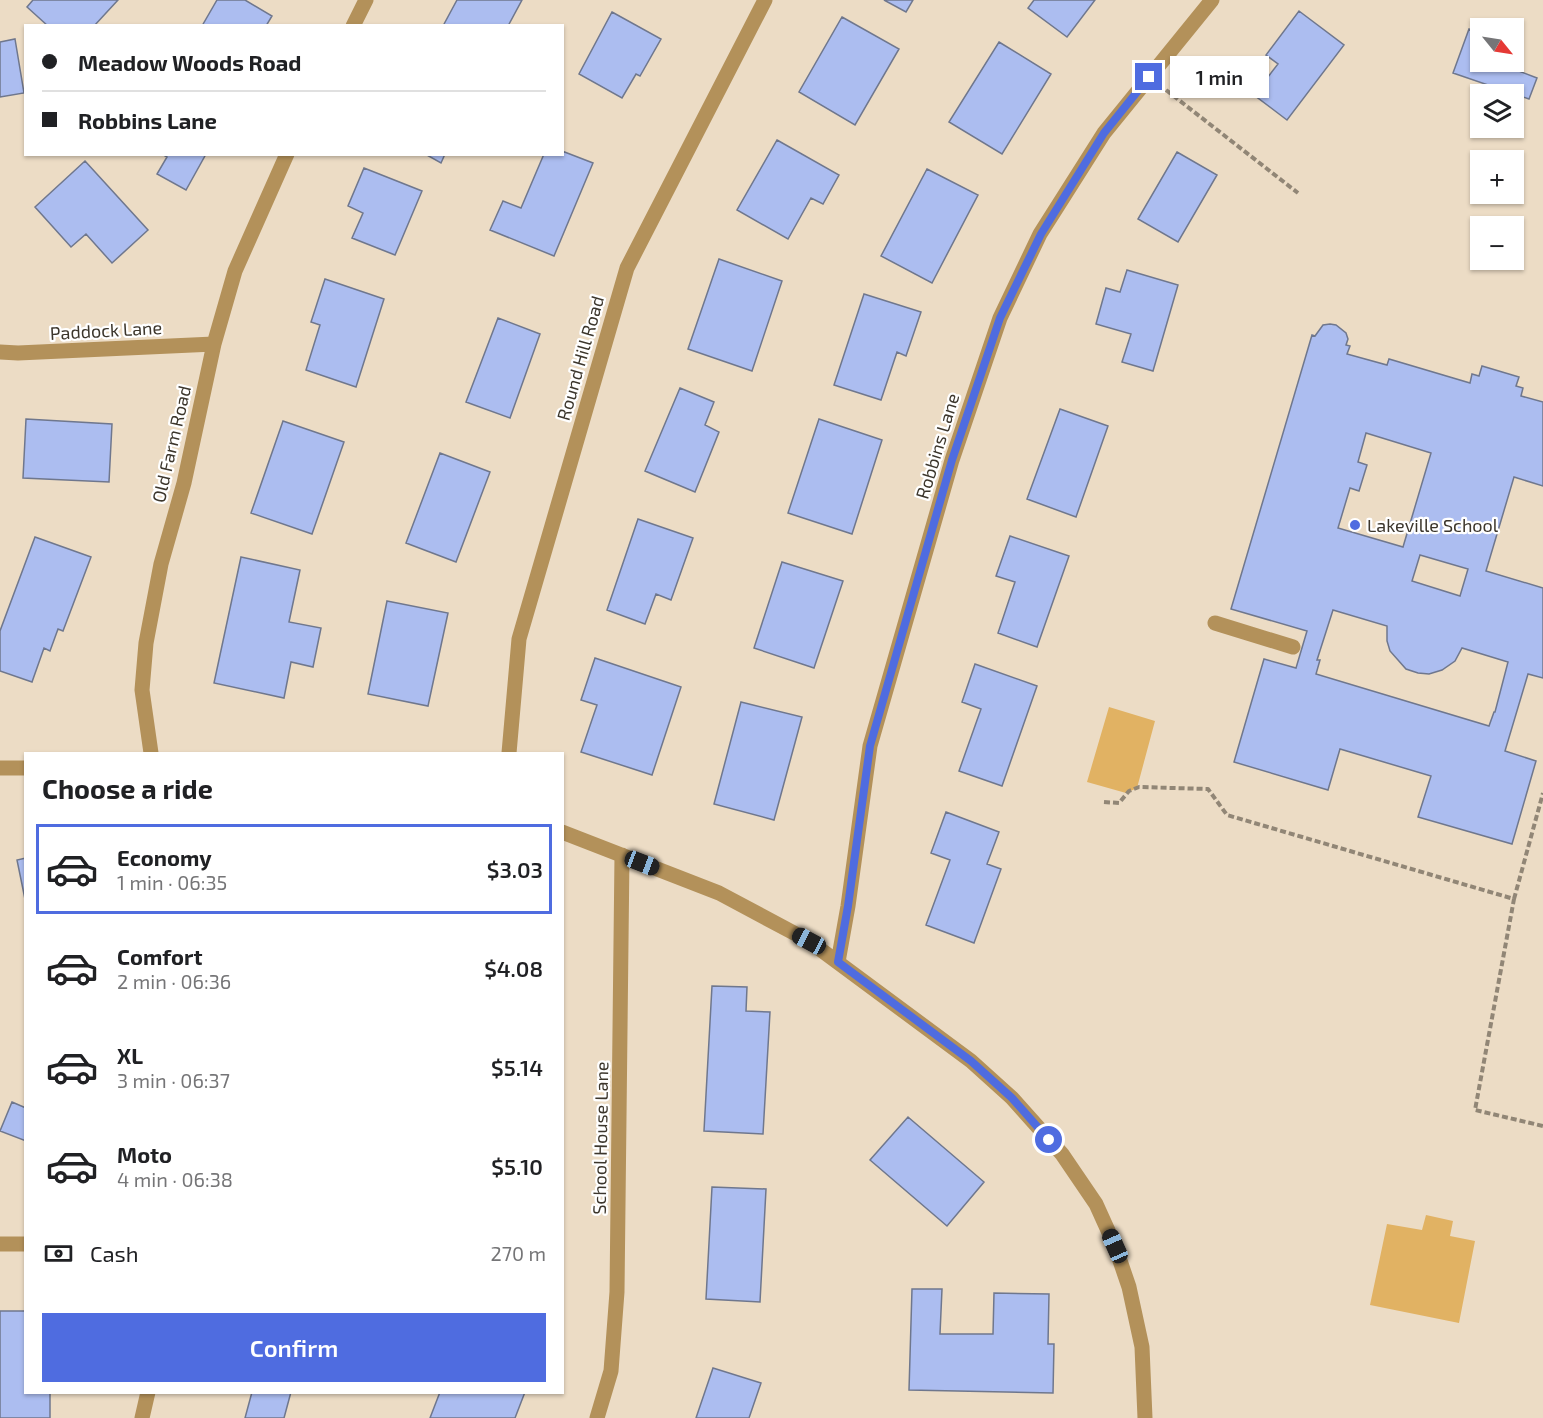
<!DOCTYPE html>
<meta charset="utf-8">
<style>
:root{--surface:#fff;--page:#f2f2f2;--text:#202124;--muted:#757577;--line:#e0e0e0;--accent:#4f6ce0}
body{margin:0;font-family:"Exo 2",sans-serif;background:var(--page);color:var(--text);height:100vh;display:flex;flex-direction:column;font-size:22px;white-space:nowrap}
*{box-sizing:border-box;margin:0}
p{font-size:20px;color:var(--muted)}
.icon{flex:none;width:33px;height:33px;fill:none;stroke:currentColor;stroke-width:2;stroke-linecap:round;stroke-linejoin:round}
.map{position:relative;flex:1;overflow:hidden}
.side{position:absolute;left:24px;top:752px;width:540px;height:642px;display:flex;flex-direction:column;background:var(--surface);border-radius:0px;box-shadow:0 2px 4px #0004}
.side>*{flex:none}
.banner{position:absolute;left:24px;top:24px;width:540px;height:132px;border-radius:0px;box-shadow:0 2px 4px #0004;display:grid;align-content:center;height:132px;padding:0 18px;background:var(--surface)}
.needle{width:39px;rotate:120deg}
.fabs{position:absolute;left:1470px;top:18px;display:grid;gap:12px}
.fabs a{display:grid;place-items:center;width:54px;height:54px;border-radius:0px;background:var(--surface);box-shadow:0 2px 4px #0004;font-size:30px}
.end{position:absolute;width:27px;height:27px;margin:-14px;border:8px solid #4f6ce0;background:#fff;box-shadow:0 0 0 3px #fff}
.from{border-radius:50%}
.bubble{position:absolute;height:42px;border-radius:0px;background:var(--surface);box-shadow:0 2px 4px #0004;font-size:20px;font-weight:600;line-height:42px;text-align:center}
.car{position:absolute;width:18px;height:36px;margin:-18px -9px;border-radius:8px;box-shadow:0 0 4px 2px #0007;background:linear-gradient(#222 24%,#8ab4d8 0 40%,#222 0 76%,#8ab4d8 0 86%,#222 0)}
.banner b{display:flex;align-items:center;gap:21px;height:57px;font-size:22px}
.banner b+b{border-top:2px solid var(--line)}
.banner i{width:15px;height:15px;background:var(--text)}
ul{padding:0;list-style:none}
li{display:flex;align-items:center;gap:18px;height:90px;margin:0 12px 9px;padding:0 6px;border:3px solid transparent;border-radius:0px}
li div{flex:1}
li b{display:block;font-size:22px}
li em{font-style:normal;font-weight:600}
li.selected{border-color:var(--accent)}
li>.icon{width:54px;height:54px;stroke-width:1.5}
h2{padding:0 18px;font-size:27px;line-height:72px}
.pay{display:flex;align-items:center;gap:15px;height:66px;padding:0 18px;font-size:22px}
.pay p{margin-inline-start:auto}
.button{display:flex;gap:12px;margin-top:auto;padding:12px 18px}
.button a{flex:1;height:69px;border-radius:0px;background:var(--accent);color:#fff;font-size:24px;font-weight:600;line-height:69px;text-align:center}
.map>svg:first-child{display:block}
</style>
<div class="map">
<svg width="1543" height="1418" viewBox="0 0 1543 1418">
<rect width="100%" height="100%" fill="#ecdcc5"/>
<path fill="#e1b263" d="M 1109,707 L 1155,721 L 1137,788 L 1126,793 L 1087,782 Z
M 1426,1215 L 1453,1221 L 1450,1236 L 1475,1241 L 1459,1323 L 1370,1305 L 1387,1224 L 1422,1230 Z"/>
<path fill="#acbdf0" stroke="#6f778d" stroke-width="1.5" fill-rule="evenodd" d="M 33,0 L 118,0 L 94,26 L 48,26 L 27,7 Z
M 217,0 L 245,0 L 272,16 L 266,26 L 202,26 Z
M 457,0 L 522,0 L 508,26 L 443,26 Z
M 884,0 L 913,0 L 906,12 Z
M 1034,0 L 1095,0 L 1067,37 L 1028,8 Z
M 1299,11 L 1344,45 L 1287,120 L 1254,95 L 1278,64 L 1266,55 Z
M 612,12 L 661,39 L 640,76 L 636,74 L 622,98 L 579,74 Z
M 842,17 L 899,49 L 855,125 L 799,92 Z
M 1469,29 L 1480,33 L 1480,62 L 1495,62 L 1537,78 L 1529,99 L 1453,73 Z
M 15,39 L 24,93 L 0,97 L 0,42 Z
M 999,42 L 1051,74 L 1002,154 L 949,122 Z
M 777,140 L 839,175 L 823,204 L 811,198 L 788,239 L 737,210 Z
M 562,151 L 593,163 L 554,256 L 490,230 L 503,201 L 521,208 L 544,154 L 562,154 Z
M 1177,152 L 1217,175 L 1178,242 L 1138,219 Z
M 162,154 L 206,154 L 186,190 L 157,174 L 167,157 Z
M 425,154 L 445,154 L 441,163 Z
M 85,161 L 148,230 L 112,263 L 86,234 L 71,247 L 35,207 Z
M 364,168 L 422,191 L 395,255 L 352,238 L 363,213 L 348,206 Z
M 927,169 L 978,195 L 932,283 L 881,256 Z
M 719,259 L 782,281 L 752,371 L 688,349 Z
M 1127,270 L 1178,285 L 1153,371 L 1122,362 L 1131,334 L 1096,324 L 1106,288 L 1120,292 Z
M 325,279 L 384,299 L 356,387 L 306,370 L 320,325 L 311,322 Z
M 864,294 L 921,312 L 906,356 L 897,352 L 881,400 L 834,385 Z
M 498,318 L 540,334 L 510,418 L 466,402 Z
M 1330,324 L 1336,325 L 1346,333 L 1348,339 L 1346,345 L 1350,346 L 1347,354 L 1387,365 L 1389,359 L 1470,383 L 1472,374 L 1479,376 L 1482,366 L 1519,377 L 1516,386 L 1523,388 L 1521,396 L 1543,402 L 1543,486 L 1514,477 L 1486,571 L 1543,588 L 1543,678 L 1528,674 L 1505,751 L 1536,761 L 1512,844 L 1418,817 L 1431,776 L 1340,749 L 1328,790 L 1234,762 L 1264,659 L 1296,668 L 1307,631 L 1231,609 L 1312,335 L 1315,336 L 1323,325 ZM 1366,433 L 1431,453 L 1403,547 L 1338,528 L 1350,488 L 1359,491 L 1367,465 L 1358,462 ZM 1420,555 L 1468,569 L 1460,596 L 1412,581 ZM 1333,610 L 1387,626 L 1387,641 L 1390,651 L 1406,669 L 1418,673 L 1429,674 L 1442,670 L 1455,661 L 1462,648 L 1508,662 L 1495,712 L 1494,712 L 1489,726 L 1316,674 L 1320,660 L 1317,660 Z
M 680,388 L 714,402 L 705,425 L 719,432 L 695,492 L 645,471 Z
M 1060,409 L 1108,426 L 1076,517 L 1027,499 Z
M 26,419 L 112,424 L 109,482 L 23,478 Z
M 819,419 L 882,440 L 852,534 L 788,513 Z
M 283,421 L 344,442 L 312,534 L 251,513 Z
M 440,453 L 490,472 L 456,562 L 406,543 Z
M 638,519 L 693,538 L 671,600 L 656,594 L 645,624 L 607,610 Z
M 1010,536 L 1069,556 L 1037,647 L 998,633 L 1015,582 L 996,576 Z
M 35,537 L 91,557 L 63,631 L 58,629 L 50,651 L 44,648 L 32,682 L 0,671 L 0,631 Z
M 241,557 L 300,570 L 289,622 L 321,628 L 313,667 L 291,662 L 284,698 L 214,683 Z
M 782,562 L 843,581 L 814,668 L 754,648 Z
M 387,601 L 448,613 L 428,706 L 368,694 Z
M 595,658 L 681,687 L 652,775 L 581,752 L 597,705 L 581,700 Z
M 975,664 L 1037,686 L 1002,786 L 959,771 L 981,709 L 962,702 Z
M 741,702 L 802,717 L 774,820 L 714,804 Z
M 946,812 L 999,832 L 987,864 L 1001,869 L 974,943 L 926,925 L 950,860 L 931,853 Z
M 26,858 L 26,904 L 17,860 Z
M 712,986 L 747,987 L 746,1011 L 770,1012 L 763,1134 L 704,1131 Z
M 12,1102 L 26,1108 L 26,1141 L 0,1131 Z
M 908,1117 L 984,1182 L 947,1226 L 870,1160 Z
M 712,1187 L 766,1189 L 760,1302 L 706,1299 Z
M 912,1289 L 942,1289 L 940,1334 L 993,1334 L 994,1293 L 1049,1294 L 1048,1344 L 1054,1344 L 1053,1393 L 909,1390 Z
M 0,1311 L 26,1311 L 26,1392 L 50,1392 L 50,1418 L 0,1418 Z
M 713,1368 L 761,1383 L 749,1418 L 696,1418 Z
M 252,1392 L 291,1392 L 284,1418 L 245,1418 Z
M 440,1392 L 525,1392 L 515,1418 L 430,1418 Z"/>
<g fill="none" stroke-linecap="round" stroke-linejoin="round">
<path stroke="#918676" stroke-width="4" stroke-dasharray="6 3" stroke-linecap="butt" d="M 1166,90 L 1298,193
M 1104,802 L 1119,803 L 1129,791 L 1139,787 L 1208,789 L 1227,815 L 1514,899 L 1475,1110 L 1543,1126
M 1514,899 L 1543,793"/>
<path stroke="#b3915a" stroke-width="15" d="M 353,26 L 366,0
M 0,352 L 18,353 L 214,344
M 1215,623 L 1293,647
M 151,753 L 142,690 L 146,643 L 161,564 L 184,483 L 214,344 L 235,271 L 287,154
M 509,753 L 519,639 L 627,268 L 765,0
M 0,768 L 26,768
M 562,832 L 719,893 L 809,941 L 971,1061 L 1012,1098 L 1062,1154 L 1096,1204 L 1115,1246 L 1129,1287 L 1142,1347 L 1145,1418
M 838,962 L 848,906 L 870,746 L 952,460 L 1000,318 L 1040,234 L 1104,133 L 1212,0
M 0,1244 L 26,1244
M 142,1418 L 148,1392
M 597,1418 L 611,1371 L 617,1292 L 622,855"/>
</g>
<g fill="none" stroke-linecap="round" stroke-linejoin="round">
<path stroke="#4f6ce0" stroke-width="8" d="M 1049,1140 L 1012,1098 L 971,1061 L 838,962 L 848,906 L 870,746 L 952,460 L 1000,318 L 1041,234 L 1104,133 L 1149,77"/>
</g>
<circle fill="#4f6ce0" stroke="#fff" stroke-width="2" cx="1355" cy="525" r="6"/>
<g text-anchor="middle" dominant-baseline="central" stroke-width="4.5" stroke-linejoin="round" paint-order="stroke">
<g font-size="18" fill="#3c362c" stroke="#fff">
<text transform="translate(106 330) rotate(-3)">Paddock Lane</text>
<text transform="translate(580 358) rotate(-74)">Round Hill Road</text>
<text transform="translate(171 444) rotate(-77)">Old Farm Road</text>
<text transform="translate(937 446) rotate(-73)">Robbins Lane</text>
<text transform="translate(600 1138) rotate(-89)">School House Lane</text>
</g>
<g font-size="18" fill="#3c362c" stroke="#fff" text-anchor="start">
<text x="1367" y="525">Lakeville School</text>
</g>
</g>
</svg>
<div class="fabs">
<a><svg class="needle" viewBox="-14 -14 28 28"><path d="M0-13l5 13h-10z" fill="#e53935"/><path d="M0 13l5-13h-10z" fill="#757577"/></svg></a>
<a><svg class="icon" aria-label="layers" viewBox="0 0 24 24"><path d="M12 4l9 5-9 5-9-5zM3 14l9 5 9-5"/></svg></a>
<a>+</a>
<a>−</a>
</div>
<i class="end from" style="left:1049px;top:1140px"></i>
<i class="end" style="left:1149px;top:77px"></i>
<div class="bubble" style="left:1170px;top:56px;width:99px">1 min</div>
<i class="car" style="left:642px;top:863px;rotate:111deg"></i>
<i class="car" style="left:809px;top:941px;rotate:298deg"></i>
<i class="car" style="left:1115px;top:1246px;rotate:336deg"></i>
<div class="banner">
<b><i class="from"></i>Meadow Woods Road</b>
<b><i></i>Robbins Lane</b>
</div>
<section class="side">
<h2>Choose a ride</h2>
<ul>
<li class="selected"><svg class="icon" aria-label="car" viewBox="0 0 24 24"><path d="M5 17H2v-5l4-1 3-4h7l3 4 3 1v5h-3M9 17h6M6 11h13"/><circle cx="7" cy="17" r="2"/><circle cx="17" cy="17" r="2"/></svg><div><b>Economy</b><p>1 min · 06:35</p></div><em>$3.03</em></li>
<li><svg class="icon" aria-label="car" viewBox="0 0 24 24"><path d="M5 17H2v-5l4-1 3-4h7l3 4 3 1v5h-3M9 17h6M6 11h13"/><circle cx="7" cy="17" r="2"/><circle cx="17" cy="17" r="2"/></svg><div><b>Comfort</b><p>2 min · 06:36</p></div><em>$4.08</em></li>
<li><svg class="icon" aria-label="car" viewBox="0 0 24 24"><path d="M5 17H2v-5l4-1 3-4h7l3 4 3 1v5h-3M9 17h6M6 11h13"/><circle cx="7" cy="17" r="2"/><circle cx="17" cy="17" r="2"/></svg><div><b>XL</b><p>3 min · 06:37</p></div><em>$5.14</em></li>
<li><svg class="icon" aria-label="car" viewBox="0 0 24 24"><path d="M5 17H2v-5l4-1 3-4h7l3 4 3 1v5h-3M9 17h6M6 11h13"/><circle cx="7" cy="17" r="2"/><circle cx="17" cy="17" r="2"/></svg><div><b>Moto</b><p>4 min · 06:38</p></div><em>$5.10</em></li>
</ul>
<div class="pay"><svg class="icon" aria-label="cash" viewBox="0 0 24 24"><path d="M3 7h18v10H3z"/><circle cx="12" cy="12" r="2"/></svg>Cash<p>270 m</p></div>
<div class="button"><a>Confirm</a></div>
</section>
</div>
